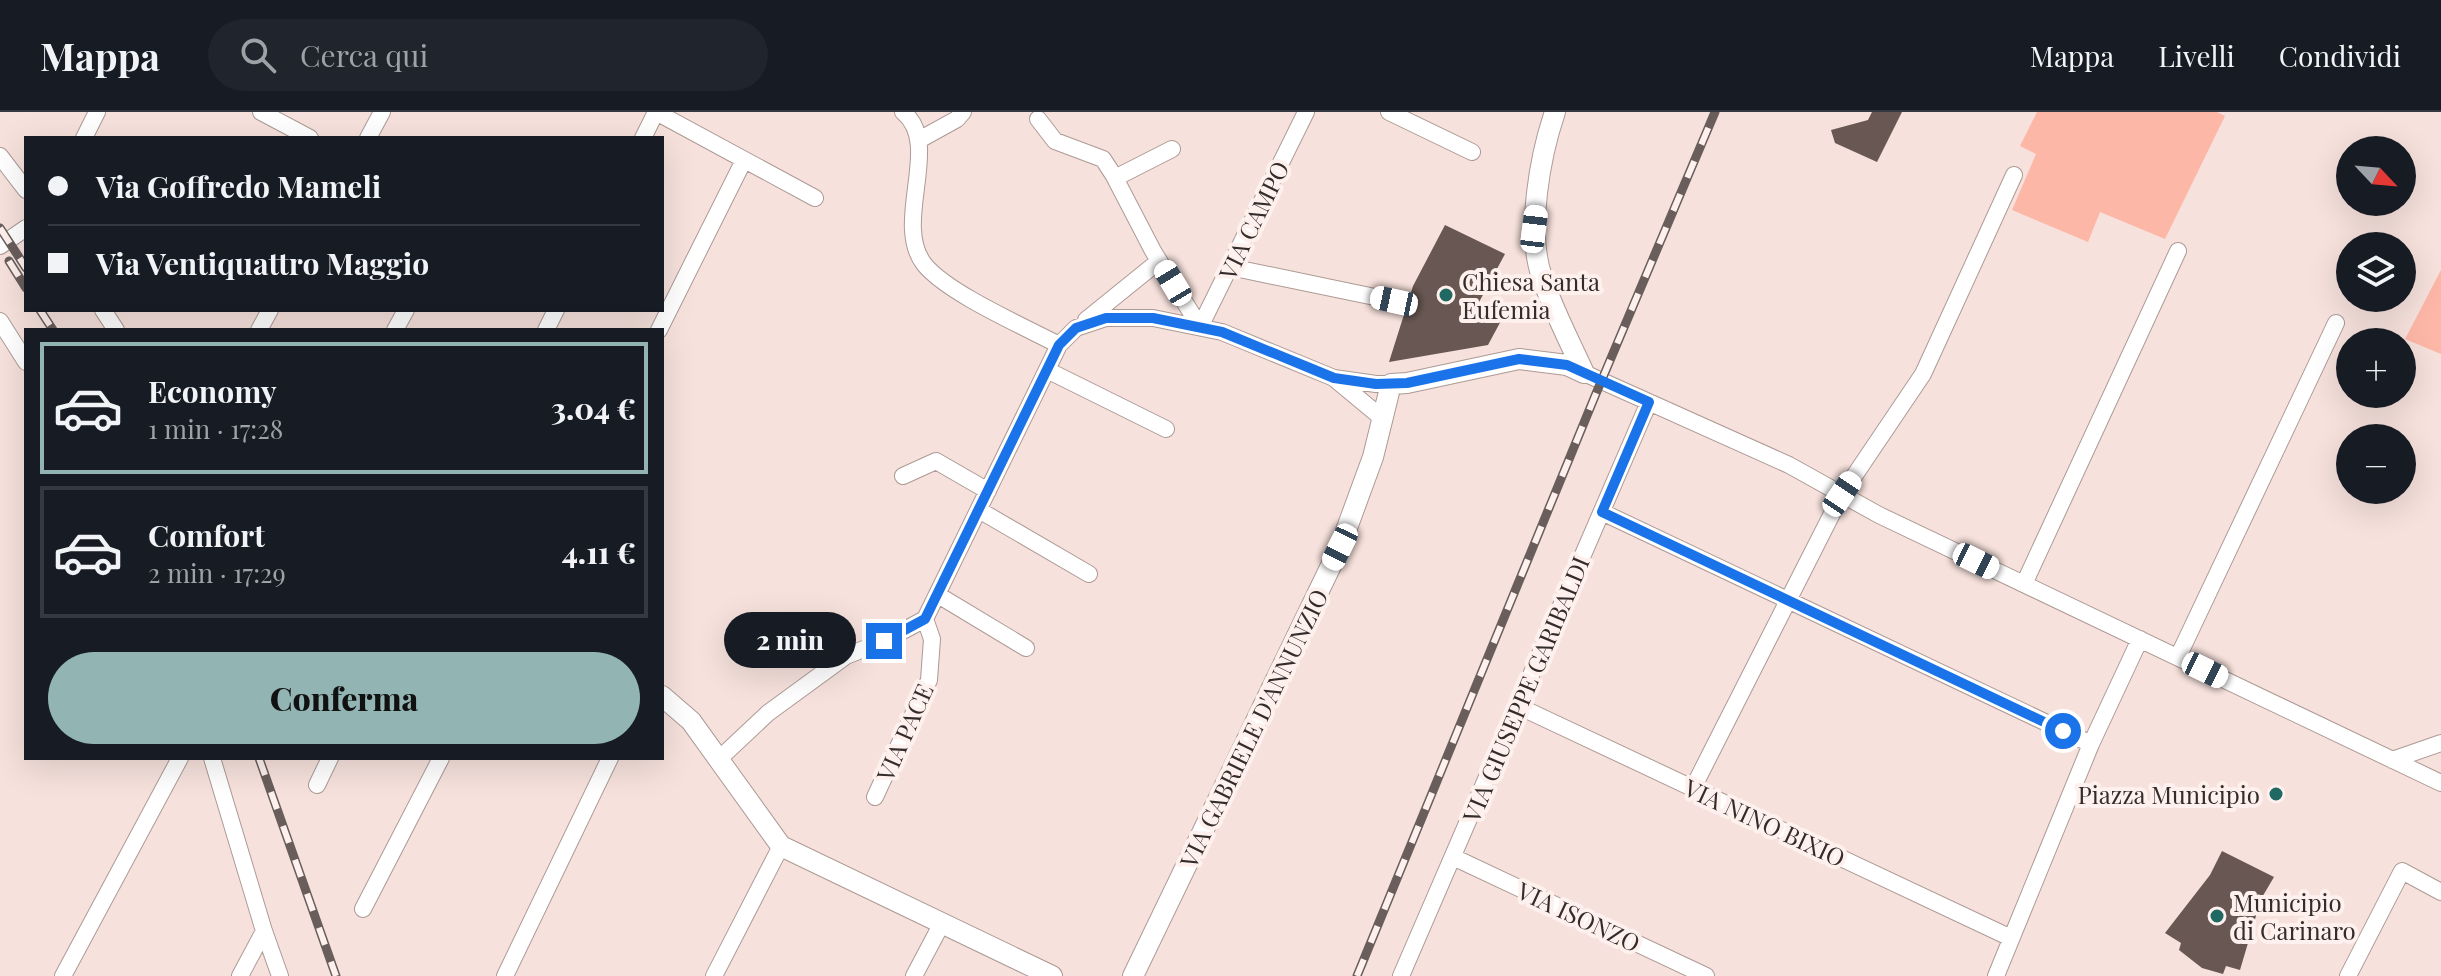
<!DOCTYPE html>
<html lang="it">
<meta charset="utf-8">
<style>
:root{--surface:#171b24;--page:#20242c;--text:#f1f3f6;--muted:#9ea1a6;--line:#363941;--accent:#92b5b3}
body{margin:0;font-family:"Playfair Display",serif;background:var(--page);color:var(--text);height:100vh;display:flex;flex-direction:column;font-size:30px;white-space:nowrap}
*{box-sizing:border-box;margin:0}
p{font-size:26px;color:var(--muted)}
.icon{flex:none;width:44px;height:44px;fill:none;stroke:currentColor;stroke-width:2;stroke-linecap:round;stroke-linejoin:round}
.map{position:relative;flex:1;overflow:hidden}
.side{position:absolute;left:24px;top:216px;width:640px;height:432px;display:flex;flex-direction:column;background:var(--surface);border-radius:0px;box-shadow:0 8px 32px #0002}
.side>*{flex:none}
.hud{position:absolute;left:24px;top:24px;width:640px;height:176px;border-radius:0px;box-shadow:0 8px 32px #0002;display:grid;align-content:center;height:176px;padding:0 24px;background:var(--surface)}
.needle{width:52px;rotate:116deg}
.fabs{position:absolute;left:2336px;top:24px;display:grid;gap:16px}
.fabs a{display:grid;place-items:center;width:80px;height:80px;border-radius:50%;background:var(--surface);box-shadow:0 8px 32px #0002;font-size:40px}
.end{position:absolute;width:36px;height:36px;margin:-18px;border:10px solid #1a73e8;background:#fff;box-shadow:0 0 0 4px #fff}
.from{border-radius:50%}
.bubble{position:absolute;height:56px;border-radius:28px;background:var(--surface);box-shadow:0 8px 32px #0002;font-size:26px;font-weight:800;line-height:56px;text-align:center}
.car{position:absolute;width:24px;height:48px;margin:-24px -12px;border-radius:10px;box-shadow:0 0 6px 2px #0007;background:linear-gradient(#fff 24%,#345 0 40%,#fff 0 76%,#345 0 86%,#fff 0)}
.hud b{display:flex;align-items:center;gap:28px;height:76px;font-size:30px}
.hud b+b{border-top:2px solid var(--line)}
.hud i{width:20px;height:20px;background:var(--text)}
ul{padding:14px 0 0;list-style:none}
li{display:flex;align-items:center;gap:24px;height:132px;margin:0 16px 12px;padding:0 8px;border:4px solid var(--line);border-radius:0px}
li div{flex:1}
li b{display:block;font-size:30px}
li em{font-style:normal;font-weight:800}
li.current{border-color:var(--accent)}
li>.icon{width:72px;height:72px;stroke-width:1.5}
.primary-button{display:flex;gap:16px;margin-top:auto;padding:16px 24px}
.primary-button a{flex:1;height:92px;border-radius:48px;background:var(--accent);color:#111;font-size:32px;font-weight:800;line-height:92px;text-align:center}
header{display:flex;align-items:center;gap:48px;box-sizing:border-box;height:112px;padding:0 40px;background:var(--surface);border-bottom:2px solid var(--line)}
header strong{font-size:38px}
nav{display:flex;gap:44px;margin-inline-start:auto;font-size:28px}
.search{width:560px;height:72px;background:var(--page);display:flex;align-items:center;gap:20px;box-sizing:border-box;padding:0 28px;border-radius:44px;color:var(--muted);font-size:30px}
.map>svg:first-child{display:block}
</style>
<header>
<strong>Mappa</strong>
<div class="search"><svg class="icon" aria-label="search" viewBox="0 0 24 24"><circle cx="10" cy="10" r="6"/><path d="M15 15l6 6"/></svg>Cerca qui</div>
<nav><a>Mappa</a><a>Livelli</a><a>Condividi</a></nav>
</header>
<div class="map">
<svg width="2441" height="864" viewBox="0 0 2441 864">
<rect width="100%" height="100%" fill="#f6e1dc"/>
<path fill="#fdb7a7" d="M 2037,0 L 2217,0 L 2225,4 L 2165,127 L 2100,100 L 2088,130 L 2012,98 L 2036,42 L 2020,34 Z
M 2441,158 L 2441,242 L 2405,227 Z"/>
<path fill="#685752" d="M 1872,0 L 1902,0 L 1877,50 L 1835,31 L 1831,18 L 1868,8 Z
M 1445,113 L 1505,142 L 1478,192 L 1503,205 L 1488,233 L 1389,250 L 1413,174 Z
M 2222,739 L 2274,765 L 2261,787 L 2240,858 L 2226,854 L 2223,862 L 2202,856 L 2179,838 L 2181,831 L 2165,821 L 2210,763 Z"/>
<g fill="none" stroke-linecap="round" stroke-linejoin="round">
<g stroke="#ad9a95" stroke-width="18">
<path id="minor" d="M 261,0 L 310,26
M 656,0 L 815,86
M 903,0 C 943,32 892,110 924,152 C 947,181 1023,214 1059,233
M 1389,0 L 1472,40
M 1038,7 L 1055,29 L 1103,47 L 1114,64 L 1153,139 L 1200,215
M 84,26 L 97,0
M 368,26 L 382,0
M 643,26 L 656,0
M 919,28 L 957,7 L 963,0
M 0,44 L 26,78
M 1115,66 L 1172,37
M 0,134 L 26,116
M 1230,155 L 1394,189
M 103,198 L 116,218
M 1086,208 L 1159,149
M 0,209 L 26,250
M 1200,215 L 1306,0
M 259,218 L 270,198
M 395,218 L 406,198
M 546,218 L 556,198
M 659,218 L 744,48
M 1047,258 L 1166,317
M 1584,261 L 1789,353 L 1879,403 L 2441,671
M 1335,267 L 1382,306
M 903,364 L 936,349 L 988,379
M 979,398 L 1089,462
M 1602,400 L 2091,632
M 2024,472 L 2178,139
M 938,483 L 1026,536
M 925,507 L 1059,233 L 1076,216 L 1106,206 L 1153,206 L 1222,220 L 1334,266 L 1376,272 L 1391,272
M 2178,545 L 2336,211
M 1518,594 L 2011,826
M 212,646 L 264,819 L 280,864
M 719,647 L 768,601 L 846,544 L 884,529 L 925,507
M 2392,648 L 2441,631
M 317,673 L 330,646
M 1693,676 L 1842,382 L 1923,262 L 2014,63
M 875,685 L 929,568 L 932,527 L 925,507
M 1453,745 L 1706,864
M 363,797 L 441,646
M 63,864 L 180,646
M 240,864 L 264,819
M 505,864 L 610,646
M 714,864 L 781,734
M 914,864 L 942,811
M 1401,864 L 1649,290
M 1996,864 L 2091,632 L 2140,527
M 2348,864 L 2402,759 L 2441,780"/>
</g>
<g stroke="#ad9a95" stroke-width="22">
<path id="tertiary" d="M 1555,0 C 1540,44 1526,120 1542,165 C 1553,198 1570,230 1584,261
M 662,584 L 691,609 L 781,734 L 1052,864
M 1133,864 L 1340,435 L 1373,345 L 1391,272 L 1407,271 L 1519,247 L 1567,253 L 1584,261"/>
</g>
<use href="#minor" stroke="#fff" stroke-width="16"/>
<use href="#tertiary" stroke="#fff" stroke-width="20"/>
<g stroke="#695e5b" stroke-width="9">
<path id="rail" d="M 0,116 L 26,156
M 9,149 L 26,176
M 40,198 L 53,218
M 259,646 L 336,864
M 1357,864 L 1595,284 L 1715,0"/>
</g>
<use href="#rail" stroke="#fdf0ed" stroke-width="6" stroke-dasharray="18" stroke-linecap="butt"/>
</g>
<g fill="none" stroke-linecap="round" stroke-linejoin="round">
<path stroke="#1a73e8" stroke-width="10" d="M 884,529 L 925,507 L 1059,233 L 1076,216 L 1106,206 L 1153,206 L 1222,220 L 1334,266 L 1376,272 L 1407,271 L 1519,247 L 1567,253 L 1649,290 L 1602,400 L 2063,619"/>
</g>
<g fill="#1f6962" stroke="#fdf0ed" stroke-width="3">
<circle cx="1446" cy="183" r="8"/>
<circle cx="2276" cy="682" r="8"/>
<circle cx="2217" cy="804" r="8"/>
</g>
<g text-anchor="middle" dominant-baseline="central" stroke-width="8" stroke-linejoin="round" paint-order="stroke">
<g font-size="24" fill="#342c2a" stroke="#fdf0ed">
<text transform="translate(1253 108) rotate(-64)">VIA CAMPO</text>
<text transform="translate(1525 577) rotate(-67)">VIA GIUSEPPE GARIBALDI</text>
<text transform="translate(1253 616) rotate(-64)">VIA GABRIELE D'ANNUNZIO</text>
<text transform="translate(904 620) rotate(-66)">VIA PACE</text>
<text transform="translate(1765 710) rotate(25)">VIA NINO BIXIO</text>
<text transform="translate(1579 804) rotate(25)">VIA ISONZO</text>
</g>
<g font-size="24" fill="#342c2a" stroke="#fdf0ed" text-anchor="start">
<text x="1462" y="169">Chiesa Santa<tspan x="1462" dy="28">Eufemia</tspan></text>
<text x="2260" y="682" text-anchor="end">Piazza Municipio</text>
<text x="2233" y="790">Municipio<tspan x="2233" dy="28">di Carinaro</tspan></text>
</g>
</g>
</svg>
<div class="fabs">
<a><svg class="needle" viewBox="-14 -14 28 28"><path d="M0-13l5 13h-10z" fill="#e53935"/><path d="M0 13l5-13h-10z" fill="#9ea1a6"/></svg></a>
<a><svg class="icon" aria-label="layers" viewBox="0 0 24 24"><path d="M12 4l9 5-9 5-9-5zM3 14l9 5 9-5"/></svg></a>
<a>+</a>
<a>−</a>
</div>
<i class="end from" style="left:2063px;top:619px"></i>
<i class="end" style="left:884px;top:529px"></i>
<div class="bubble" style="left:724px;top:500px;width:132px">2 min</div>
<i class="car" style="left:1534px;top:117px;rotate:7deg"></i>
<i class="car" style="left:1173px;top:171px;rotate:329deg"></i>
<i class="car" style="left:1394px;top:189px;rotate:282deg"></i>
<i class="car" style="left:1842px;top:382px;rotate:34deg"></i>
<i class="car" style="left:1340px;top:435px;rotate:206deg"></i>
<i class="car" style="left:1976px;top:449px;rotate:116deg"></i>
<i class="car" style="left:2205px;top:558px;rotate:116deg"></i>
<div class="hud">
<b><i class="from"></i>Via Goffredo Mameli</b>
<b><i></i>Via Ventiquattro Maggio</b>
</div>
<section class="side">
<ul>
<li class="current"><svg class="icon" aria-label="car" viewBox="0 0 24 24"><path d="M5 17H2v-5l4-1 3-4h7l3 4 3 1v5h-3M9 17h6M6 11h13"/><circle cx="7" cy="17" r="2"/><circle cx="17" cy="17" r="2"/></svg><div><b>Economy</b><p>1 min · 17:28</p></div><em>3.04 €</em></li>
<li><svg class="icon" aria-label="car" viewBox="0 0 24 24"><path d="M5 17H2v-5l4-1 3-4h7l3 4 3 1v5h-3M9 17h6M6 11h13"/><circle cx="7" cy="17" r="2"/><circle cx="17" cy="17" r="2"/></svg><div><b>Comfort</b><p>2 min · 17:29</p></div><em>4.11 €</em></li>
</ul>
<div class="primary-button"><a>Conferma</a></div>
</section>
</div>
